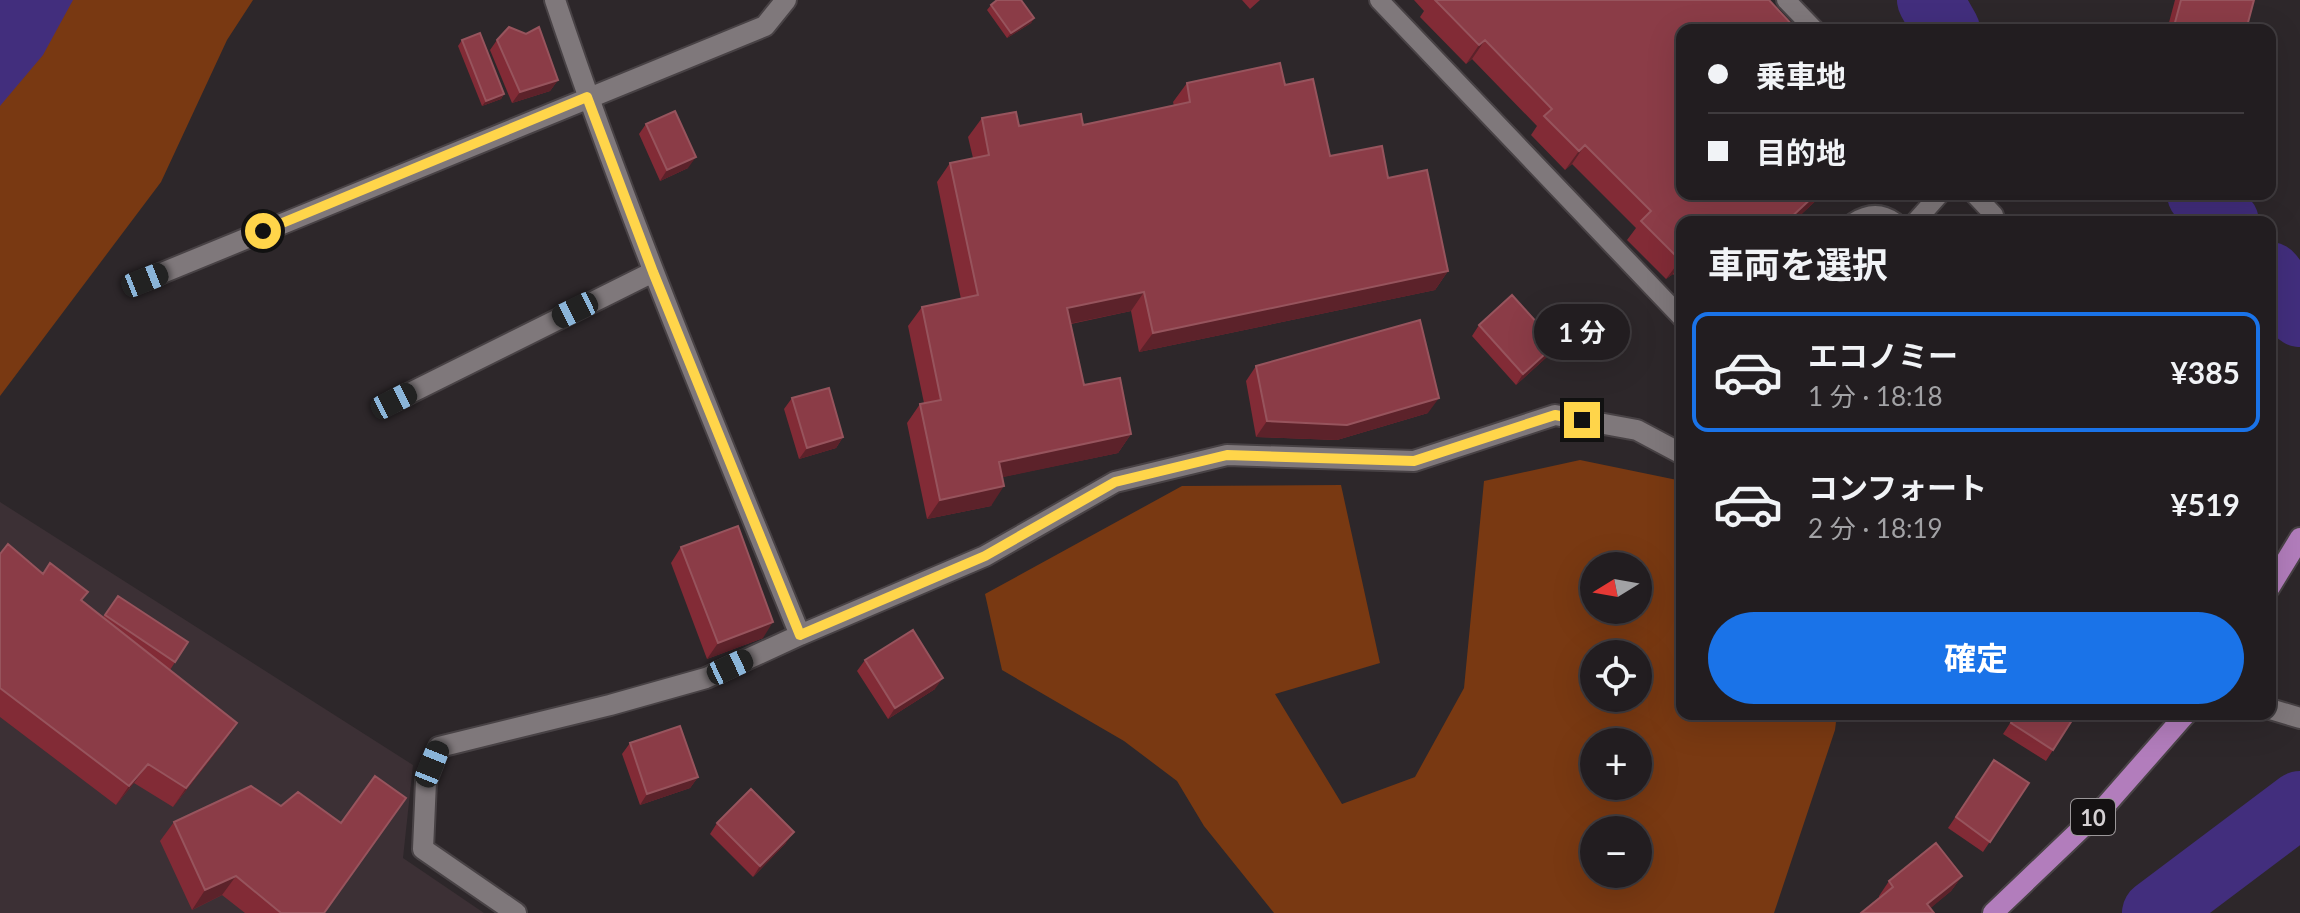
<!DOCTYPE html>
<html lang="ja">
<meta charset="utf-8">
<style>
:root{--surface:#221d20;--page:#2e2a2d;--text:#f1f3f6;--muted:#a2a2a5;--line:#3f3b3e;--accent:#1a73e8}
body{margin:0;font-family:Lato,"Noto Sans JP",sans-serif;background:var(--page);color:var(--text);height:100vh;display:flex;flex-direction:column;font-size:30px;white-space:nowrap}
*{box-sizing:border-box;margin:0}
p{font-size:26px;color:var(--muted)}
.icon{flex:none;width:44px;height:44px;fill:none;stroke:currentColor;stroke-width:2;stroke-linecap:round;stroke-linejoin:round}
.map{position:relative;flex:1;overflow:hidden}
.drawer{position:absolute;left:1676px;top:216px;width:600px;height:504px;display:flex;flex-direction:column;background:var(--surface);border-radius:16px;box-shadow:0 8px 32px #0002,0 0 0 2px var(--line)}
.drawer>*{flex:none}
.top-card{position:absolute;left:1676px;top:24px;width:600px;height:176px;border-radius:16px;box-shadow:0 8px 32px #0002,0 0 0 2px var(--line);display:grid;align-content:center;height:176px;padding:0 32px;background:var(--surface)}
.needle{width:52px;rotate:259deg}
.tools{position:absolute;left:1580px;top:552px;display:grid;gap:16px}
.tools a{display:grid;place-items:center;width:72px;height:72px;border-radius:50%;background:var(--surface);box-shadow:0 8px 32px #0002,0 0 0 2px var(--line);font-size:40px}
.end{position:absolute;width:36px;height:36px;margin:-18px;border:10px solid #ffd54a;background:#111;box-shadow:0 0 0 4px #111}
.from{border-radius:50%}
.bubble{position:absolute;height:56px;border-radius:28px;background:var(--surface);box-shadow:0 8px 32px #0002,0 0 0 2px var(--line);font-size:26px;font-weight:700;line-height:56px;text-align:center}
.car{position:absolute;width:24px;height:48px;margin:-24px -12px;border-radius:10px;box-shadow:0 0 6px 2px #0007;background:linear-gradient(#222 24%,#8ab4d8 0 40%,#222 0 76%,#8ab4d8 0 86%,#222 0)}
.top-card b{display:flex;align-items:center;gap:28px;height:76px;font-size:30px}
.top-card b+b{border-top:2px solid var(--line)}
.top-card i{width:20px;height:20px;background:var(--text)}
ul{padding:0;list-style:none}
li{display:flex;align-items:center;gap:24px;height:120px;margin:0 16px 12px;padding:0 16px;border:4px solid transparent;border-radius:16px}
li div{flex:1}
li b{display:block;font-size:30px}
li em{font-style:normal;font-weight:700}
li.selected{border-color:var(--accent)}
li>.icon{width:72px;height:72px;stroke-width:1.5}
h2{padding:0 32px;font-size:36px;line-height:96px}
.action{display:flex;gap:16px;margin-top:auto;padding:16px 32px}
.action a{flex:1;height:92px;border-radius:48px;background:var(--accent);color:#fff;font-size:32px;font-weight:700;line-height:92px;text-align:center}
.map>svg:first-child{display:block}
</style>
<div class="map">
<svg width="2300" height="913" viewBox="0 0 2300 913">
<rect width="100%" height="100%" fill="#2d272a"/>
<path fill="#3c3035" d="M 0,502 L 413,765 L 403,858 L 484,913 L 0,913 Z"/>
<path fill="#793912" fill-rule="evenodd" d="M 58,0 L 253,0 L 227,40 L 161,182 L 0,396 L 0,84 Z
M 1580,460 L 1682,481 L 1682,714 L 1837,714 L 1835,730 L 1774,913 L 1274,913 L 1204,826 L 1177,781 L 1124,741 L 1002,670 L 985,594 L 1182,486 L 1341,485 L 1380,663 L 1275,694 L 1342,804 L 1415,777 L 1464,688 L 1484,481 ZM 1594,566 L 1638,566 L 1638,610 L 1594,610 ZM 1594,654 L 1638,654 L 1638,698 L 1594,698 ZM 1594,742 L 1638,742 L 1638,786 L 1594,786 ZM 1594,830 L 1638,830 L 1638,874 L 1594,874 Z"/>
<path fill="#422e7d" d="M 0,0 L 73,0 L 43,55 L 0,106 Z"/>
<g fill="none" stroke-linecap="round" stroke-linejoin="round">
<path stroke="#422e7d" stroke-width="66" d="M 1930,0 L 1947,30
M 2200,194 L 2226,222
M 2270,275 L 2300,314
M 2155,913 L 2300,804"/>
<g stroke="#484245" stroke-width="22">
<path id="lane" d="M 1379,0 L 1682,318
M 1786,0 L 1815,30
M 1974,194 L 1994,215 L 1995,222
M 1854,222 C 1868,213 1881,212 1895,222
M 1915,222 L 1940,194"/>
</g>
<g stroke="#484245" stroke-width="24">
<path id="street" d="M 555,0 C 627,215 714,424 800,635
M 145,280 L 765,26 L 786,0
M 394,401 L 653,272
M 2270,709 L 2300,718
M 516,913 L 423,849 L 426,781 L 439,747 L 610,705 L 706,678 L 800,635 L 985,556 L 1115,482 L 1227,455 L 1414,461 L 1555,415 L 1637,430 L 1682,454"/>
</g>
<g stroke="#484245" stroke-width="24">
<path id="primary" d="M 2270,587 L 2300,538
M 1993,913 L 2106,805 L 2186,714"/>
</g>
<use href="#lane" stroke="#7f787b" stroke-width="18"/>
<use href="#street" stroke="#7f787b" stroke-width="20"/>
<use href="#primary" stroke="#b27dbc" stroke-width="20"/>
</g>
<path fill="#822b36" d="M 1242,0 L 1260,0 L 1250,9 Z
M 1414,0 L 1769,0 L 1682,194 L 1823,194 L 1793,222 L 1682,222 L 1682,284 L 1673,274 L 1666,279 L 1627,240 L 1636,228 L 1572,164 L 1565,170 L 1531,135 L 1537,126 L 1472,59 L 1466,64 L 1420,17 L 1424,11 Z
M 2175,0 L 2254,0 L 2246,30 L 2167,30 Z
M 991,5 L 1034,18 L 1031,23 L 1007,38 L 987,10 Z
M 462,40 L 504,94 L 501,99 L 482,106 L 458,46 Z
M 497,40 L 558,80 L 550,91 L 512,103 L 490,50 Z
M 1187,83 L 1285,85 L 1330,156 L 1388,178 L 1448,271 L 1435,290 L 1139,352 L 1131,311 L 1071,324 L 1084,385 L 1131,434 L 1118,453 L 1002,477 L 991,506 L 927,519 L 907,423 L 920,404 L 924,403 L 908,326 L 922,307 L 961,299 L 937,182 L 950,163 L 973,158 L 968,137 L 982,118 L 1019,126 L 1083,125 L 1174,106 L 1173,102 Z
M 646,124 L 688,168 L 660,181 L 639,134 Z
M 1479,325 L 1556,344 L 1549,355 L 1516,385 L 1472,336 Z
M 1256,366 L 1428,413 L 1337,440 L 1256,437 L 1246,381 Z
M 792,398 L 843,437 L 836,448 L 799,459 L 784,409 Z
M 681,547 L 763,638 L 707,659 L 671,563 Z
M 0,554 L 43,574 L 82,600 L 103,617 L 118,596 L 188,642 L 170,670 L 237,723 L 224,742 L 173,807 L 134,783 L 116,805 L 0,717 Z
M 865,660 L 935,689 L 888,719 L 857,671 Z
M 2016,714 L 2053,750 L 2046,761 L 2003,734 Z
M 630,743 L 698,777 L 690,788 L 640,805 L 622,754 Z
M 1994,760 L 2029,783 L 1983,852 L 1948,828 Z
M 174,822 L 324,913 L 245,913 L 222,895 L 192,910 L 160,841 Z
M 717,823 L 786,843 L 753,877 L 710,834 Z
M 1962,876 L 1951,891 L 1930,908 L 1879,898 L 1879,896 L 1889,881 Z"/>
<path fill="#5c222a" d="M 1034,18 L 1031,23 L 1007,38 L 1011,33 Z
M 1485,40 L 1472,59 L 1466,64 L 1479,45 Z
M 558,80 L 550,91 L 512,103 L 520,92 Z
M 504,94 L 501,99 L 482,106 L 486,101 Z
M 1585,145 L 1572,164 L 1565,170 L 1579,151 Z
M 696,157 L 688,168 L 660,181 L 667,170 Z
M 1816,194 L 1823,194 L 1793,222 L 1786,222 Z
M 1682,258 L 1682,261 L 1673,274 L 1666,279 Z
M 1448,271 L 1435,290 L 1139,352 L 1153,333 Z
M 1144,292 L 1131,311 L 1054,327 L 1067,308 Z
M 1556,344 L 1549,355 L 1516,385 L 1523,374 Z
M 1439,398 L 1428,413 L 1337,440 L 1256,437 L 1267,421 Z
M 1131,434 L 1118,453 L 985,481 L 999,462 Z
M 843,437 L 836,448 L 799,459 L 807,448 Z
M 1004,486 L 991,506 L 927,519 L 940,500 Z
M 773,622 L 763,638 L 707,659 L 718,643 Z
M 943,678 L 935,689 L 888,719 L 895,708 Z
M 237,723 L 224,742 L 173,807 L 186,788 Z
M 148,764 L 134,783 L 116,805 L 129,786 Z
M 698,777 L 690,788 L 640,805 L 647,794 Z
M 794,832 L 786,843 L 753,877 L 760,866 Z
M 236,876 L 222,895 L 192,910 L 205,890 Z
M 1962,876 L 1951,891 L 1925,913 L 1927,904 Z"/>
<path fill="#8b3c47" stroke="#97545d" stroke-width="2" d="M 997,0 L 1021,0 L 1034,18 L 1011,33 L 991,5 Z
M 1435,0 L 1769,0 L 1797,30 L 1682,30 L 1682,194 L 1816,194 L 1786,222 L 1682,222 L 1682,258 L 1680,260 L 1641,221 L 1651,211 L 1585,145 L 1579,151 L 1544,116 L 1552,109 L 1485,40 L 1479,45 Z
M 2181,0 L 2254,0 L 2246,30 L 2173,30 Z
M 509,27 L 526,34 L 539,27 L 558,80 L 520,92 L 497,40 Z
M 480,33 L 504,94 L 486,101 L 462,40 Z
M 1280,63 L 1285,85 L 1313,79 L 1330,156 L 1382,146 L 1388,178 L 1427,170 L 1448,271 L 1153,333 L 1144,292 L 1067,308 L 1084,385 L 1120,378 L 1131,434 L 999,462 L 1004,486 L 940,500 L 920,404 L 941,400 L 922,307 L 978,295 L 950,163 L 989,155 L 982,118 L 1016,112 L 1019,126 L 1081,114 L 1083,125 L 1190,102 L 1187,83 Z
M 675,111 L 696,157 L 667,170 L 646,124 Z
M 1512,295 L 1556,344 L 1523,374 L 1479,325 Z
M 1420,320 L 1439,398 L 1347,425 L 1267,421 L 1256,366 Z
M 829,388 L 843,437 L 807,448 L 792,398 Z
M 738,526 L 773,622 L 718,643 L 681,547 Z
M 8,544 L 43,574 L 50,563 L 88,592 L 81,600 L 237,723 L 186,788 L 148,764 L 129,786 L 0,688 L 0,554 Z
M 118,596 L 188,642 L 175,662 L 105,615 Z
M 913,630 L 943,678 L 895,708 L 865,660 Z
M 2017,714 L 2076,714 L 2053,750 L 2011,723 Z
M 680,726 L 698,777 L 647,794 L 630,743 Z
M 1994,760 L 2029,783 L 1990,842 L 1956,817 Z
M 375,776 L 406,798 L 324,913 L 281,913 L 236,876 L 205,890 L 174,822 L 251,786 L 281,806 L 298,792 L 341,823 Z
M 751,789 L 794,832 L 760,866 L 717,823 Z
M 1936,843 L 1962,876 L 1927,904 L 1934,913 L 1861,913 L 1893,887 L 1889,881 Z"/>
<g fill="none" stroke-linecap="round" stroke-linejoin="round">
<path stroke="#ffd54a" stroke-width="10" d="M 263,231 L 587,97 L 653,272 L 800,635 L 985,556 L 1115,482 L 1227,455 L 1414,461 L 1555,415 L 1582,420"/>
</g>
<g text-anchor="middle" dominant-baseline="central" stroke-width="6" stroke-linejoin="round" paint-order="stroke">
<rect fill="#141112" stroke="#9b9799" stroke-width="2" x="2071" y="799" width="44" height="36" rx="6"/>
<g font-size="22" font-weight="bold" fill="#d5d1d3">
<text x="2093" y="817">10</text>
</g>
</g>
</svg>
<div class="tools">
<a><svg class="needle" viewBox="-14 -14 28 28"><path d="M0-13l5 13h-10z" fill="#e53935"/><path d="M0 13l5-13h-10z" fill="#a2a2a5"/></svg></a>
<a><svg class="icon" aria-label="locate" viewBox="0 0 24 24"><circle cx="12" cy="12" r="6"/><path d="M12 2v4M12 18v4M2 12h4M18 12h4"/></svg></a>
<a>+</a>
<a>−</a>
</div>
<i class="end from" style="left:263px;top:231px"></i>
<i class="end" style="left:1582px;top:420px"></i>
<div class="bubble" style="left:1534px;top:304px;width:96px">1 分</div>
<i class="car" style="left:145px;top:280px;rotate:68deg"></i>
<i class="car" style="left:575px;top:310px;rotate:244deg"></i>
<i class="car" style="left:394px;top:401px;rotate:63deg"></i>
<i class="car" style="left:730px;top:667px;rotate:65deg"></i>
<i class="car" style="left:432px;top:764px;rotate:22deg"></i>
<div class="top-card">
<b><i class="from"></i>乗車地</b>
<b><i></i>目的地</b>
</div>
<section class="drawer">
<h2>車両を選択</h2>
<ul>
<li class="selected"><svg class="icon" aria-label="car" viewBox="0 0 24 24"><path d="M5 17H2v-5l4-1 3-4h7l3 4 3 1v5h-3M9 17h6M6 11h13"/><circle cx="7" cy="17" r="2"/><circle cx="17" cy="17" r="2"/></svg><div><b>エコノミー</b><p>1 分 · 18:18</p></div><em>¥385</em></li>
<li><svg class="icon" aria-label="car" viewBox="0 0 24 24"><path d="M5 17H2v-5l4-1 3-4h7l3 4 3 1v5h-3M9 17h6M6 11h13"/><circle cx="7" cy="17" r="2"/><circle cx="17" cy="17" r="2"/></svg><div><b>コンフォート</b><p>2 分 · 18:19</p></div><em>¥519</em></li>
</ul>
<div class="action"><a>確定</a></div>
</section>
</div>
